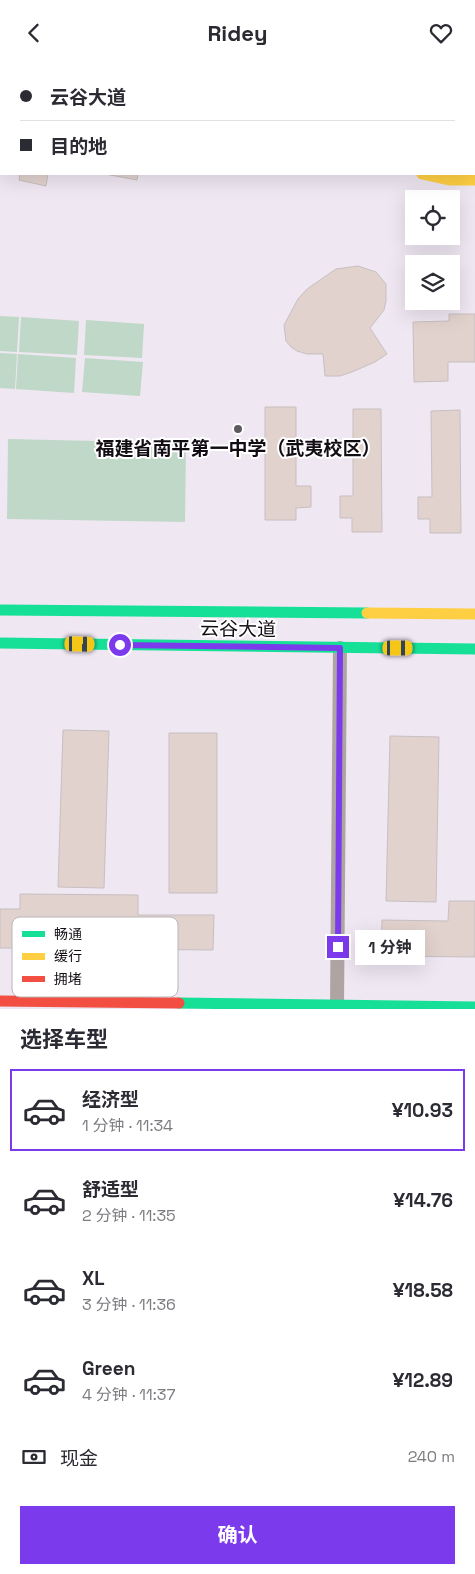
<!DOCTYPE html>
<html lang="zh">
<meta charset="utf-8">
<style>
:root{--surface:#fff;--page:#f2f2f3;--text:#2b2b33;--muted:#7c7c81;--line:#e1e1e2;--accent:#7c3aed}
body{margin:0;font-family:"Space Grotesk","Noto Sans SC",sans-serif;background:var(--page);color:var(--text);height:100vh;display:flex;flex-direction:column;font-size:19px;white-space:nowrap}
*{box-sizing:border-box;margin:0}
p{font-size:16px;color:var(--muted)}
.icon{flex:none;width:28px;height:28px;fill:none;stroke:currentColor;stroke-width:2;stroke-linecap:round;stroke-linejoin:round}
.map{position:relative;height:944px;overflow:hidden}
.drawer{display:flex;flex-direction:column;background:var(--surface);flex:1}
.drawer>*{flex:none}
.top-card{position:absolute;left:0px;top:0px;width:475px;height:110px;box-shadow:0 5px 20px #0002;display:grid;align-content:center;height:110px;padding:0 20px;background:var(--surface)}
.controls{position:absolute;left:405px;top:125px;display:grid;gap:10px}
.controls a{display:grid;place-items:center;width:55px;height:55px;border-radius:0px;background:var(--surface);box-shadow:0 5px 20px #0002;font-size:25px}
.end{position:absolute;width:22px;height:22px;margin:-11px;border:6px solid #7c3aed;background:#fff;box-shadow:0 0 0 2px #fff}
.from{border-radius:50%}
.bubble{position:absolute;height:35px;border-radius:0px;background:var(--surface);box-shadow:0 5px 20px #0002;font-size:16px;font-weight:700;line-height:35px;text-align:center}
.car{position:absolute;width:15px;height:30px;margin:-15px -8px;border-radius:6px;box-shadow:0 0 4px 1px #0007;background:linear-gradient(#f5c518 24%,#345 0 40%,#f5c518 0 76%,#345 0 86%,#f5c518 0)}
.top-card b{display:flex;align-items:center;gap:18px;height:48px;font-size:19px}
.top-card b+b{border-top:1px solid var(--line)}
.top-card i{width:12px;height:12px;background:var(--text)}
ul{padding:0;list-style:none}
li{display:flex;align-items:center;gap:15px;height:82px;margin:0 10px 8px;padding:0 10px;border:2px solid transparent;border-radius:0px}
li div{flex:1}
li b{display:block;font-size:19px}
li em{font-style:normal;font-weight:700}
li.active{border-color:var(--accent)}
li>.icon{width:45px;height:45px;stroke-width:1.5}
h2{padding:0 20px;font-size:22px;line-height:60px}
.pay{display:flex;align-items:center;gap:12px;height:55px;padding:0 20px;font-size:19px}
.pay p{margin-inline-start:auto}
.button{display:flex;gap:10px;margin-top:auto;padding:10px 20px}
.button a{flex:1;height:58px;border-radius:0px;background:var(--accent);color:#fff;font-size:20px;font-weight:700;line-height:58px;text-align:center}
header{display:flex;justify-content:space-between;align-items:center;height:65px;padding:0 20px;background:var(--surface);font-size:22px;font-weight:700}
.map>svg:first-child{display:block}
</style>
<header><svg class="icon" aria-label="back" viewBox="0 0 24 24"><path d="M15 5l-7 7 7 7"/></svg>Ridey<svg class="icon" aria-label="heart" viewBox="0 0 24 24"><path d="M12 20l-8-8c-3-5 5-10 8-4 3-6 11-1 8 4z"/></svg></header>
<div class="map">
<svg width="475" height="944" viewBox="0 0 475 944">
<rect width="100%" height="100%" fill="#efe7f2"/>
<path fill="#bfd8c7" d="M 339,0 L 475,0 L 475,97 L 474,1 Z
M 0,251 L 19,252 L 17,287 L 0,286 Z
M 21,252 L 79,256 L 77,290 L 19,287 Z
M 86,255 L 144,259 L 142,293 L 84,290 Z
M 0,288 L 17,289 L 15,324 L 0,323 Z
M 18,289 L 76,293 L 74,328 L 16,324 Z
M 85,293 L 143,297 L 140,331 L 82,327 Z
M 8,374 L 186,378 L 185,457 L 7,454 Z"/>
<path fill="#e2d2ce" stroke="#c7bfc1" d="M 123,0 L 159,0 L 123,1 Z
M 20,109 L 48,109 L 46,121 L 19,115 Z
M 105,109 L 138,109 L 137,115 Z
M 358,201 L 376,207 L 386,219 L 386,236 L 384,245 L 370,263 L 387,289 L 375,297 L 352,307 L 340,311 L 325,311 L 323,289 L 307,289 L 297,286 L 291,282 L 286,276 L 284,260 L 298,234 L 307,224 L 336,204 Z
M 449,249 L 475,249 L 475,297 L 448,297 L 448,316 L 414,317 L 413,257 L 449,256 Z
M 265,342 L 296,342 L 296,421 L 311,421 L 311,442 L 296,443 L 296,455 L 265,455 Z
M 353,344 L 381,344 L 382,467 L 352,467 L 352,453 L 340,453 L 340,431 L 353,431 Z
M 460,345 L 461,468 L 430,468 L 430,454 L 418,454 L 418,432 L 432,432 L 431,346 Z
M 63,665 L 109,666 L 104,823 L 58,822 Z
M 169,668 L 217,668 L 217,828 L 169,828 Z
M 390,671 L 439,672 L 436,837 L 386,836 Z
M 20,829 L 138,830 L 138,850 L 214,850 L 213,885 L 0,883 L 0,844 L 20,844 Z
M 449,836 L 475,836 L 475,892 L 381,891 L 382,855 L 448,856 Z"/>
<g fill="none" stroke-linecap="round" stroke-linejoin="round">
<path stroke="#aea5a3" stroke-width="14" d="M 337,941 L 340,583"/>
<path stroke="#16e098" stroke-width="11" d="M 318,0 L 318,1
M 0,545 L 367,548
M 0,578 L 475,584
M 179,938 L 475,942"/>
<path stroke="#ffcf43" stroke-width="11" d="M 422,109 L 449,115 L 475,115
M 367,548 L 475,549"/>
<path stroke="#f24e42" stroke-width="11" d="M 0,936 L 179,938"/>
</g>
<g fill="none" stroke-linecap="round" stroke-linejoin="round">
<path stroke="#7c3aed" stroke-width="6" d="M 120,580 L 340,583 L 338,882"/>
</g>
<circle fill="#5f5961" stroke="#fff" stroke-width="2" cx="238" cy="364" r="5"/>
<g text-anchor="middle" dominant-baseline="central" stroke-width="4" stroke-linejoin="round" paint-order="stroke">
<g font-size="19" font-weight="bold" fill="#120c13" stroke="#fff">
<text x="238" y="383">福建省南平第一中学（武夷校区）</text>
</g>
<g font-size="19" fill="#120c13" stroke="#fff">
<text transform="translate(238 564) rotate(1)">云谷大道</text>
</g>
</g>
<rect x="12" y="852" width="166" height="80" rx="8" fill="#fff" stroke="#b8b6b8" stroke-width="1"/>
<rect x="22" y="866" width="23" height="6" fill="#16e098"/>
<rect x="22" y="888" width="23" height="7" fill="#ffcf43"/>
<rect x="22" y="911" width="23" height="6" fill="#f24e42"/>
<g font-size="14" fill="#120c13">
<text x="54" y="874">畅通</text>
<text x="54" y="896">缓行</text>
<text x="54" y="919">拥堵</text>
</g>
</svg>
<div class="controls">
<a><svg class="icon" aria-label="locate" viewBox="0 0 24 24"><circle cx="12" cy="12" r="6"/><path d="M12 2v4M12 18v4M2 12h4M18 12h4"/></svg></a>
<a><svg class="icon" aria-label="layers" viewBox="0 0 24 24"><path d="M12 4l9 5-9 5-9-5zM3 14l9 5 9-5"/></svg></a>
</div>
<i class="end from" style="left:120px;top:580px"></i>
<i class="end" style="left:338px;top:882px"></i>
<div class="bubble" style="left:355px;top:865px;width:70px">1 分钟</div>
<i class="car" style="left:80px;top:579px;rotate:91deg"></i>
<i class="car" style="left:398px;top:583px;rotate:90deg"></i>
<div class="top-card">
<b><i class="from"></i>云谷大道</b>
<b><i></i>目的地</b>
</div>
</div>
<section class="drawer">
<h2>选择车型</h2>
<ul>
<li class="active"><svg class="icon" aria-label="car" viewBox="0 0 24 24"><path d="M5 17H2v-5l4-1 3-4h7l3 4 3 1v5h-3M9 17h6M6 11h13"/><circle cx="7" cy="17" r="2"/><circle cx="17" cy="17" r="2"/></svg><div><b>经济型</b><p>1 分钟 · 11:34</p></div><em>¥10.93</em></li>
<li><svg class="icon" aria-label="car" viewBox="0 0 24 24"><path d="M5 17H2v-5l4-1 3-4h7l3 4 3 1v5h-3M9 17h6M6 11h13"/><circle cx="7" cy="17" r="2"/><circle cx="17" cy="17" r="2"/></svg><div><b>舒适型</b><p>2 分钟 · 11:35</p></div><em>¥14.76</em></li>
<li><svg class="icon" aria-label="car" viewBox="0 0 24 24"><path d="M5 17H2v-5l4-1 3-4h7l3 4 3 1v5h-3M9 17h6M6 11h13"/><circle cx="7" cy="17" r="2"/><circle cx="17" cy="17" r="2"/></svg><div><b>XL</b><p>3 分钟 · 11:36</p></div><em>¥18.58</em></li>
<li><svg class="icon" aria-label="car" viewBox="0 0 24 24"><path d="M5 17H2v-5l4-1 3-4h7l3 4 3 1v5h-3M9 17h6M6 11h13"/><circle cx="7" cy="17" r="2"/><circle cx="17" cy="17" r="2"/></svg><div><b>Green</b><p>4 分钟 · 11:37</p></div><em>¥12.89</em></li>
</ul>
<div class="pay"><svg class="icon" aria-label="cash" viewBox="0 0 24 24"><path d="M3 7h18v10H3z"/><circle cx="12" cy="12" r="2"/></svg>现金<p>240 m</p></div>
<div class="button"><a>确认</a></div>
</section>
